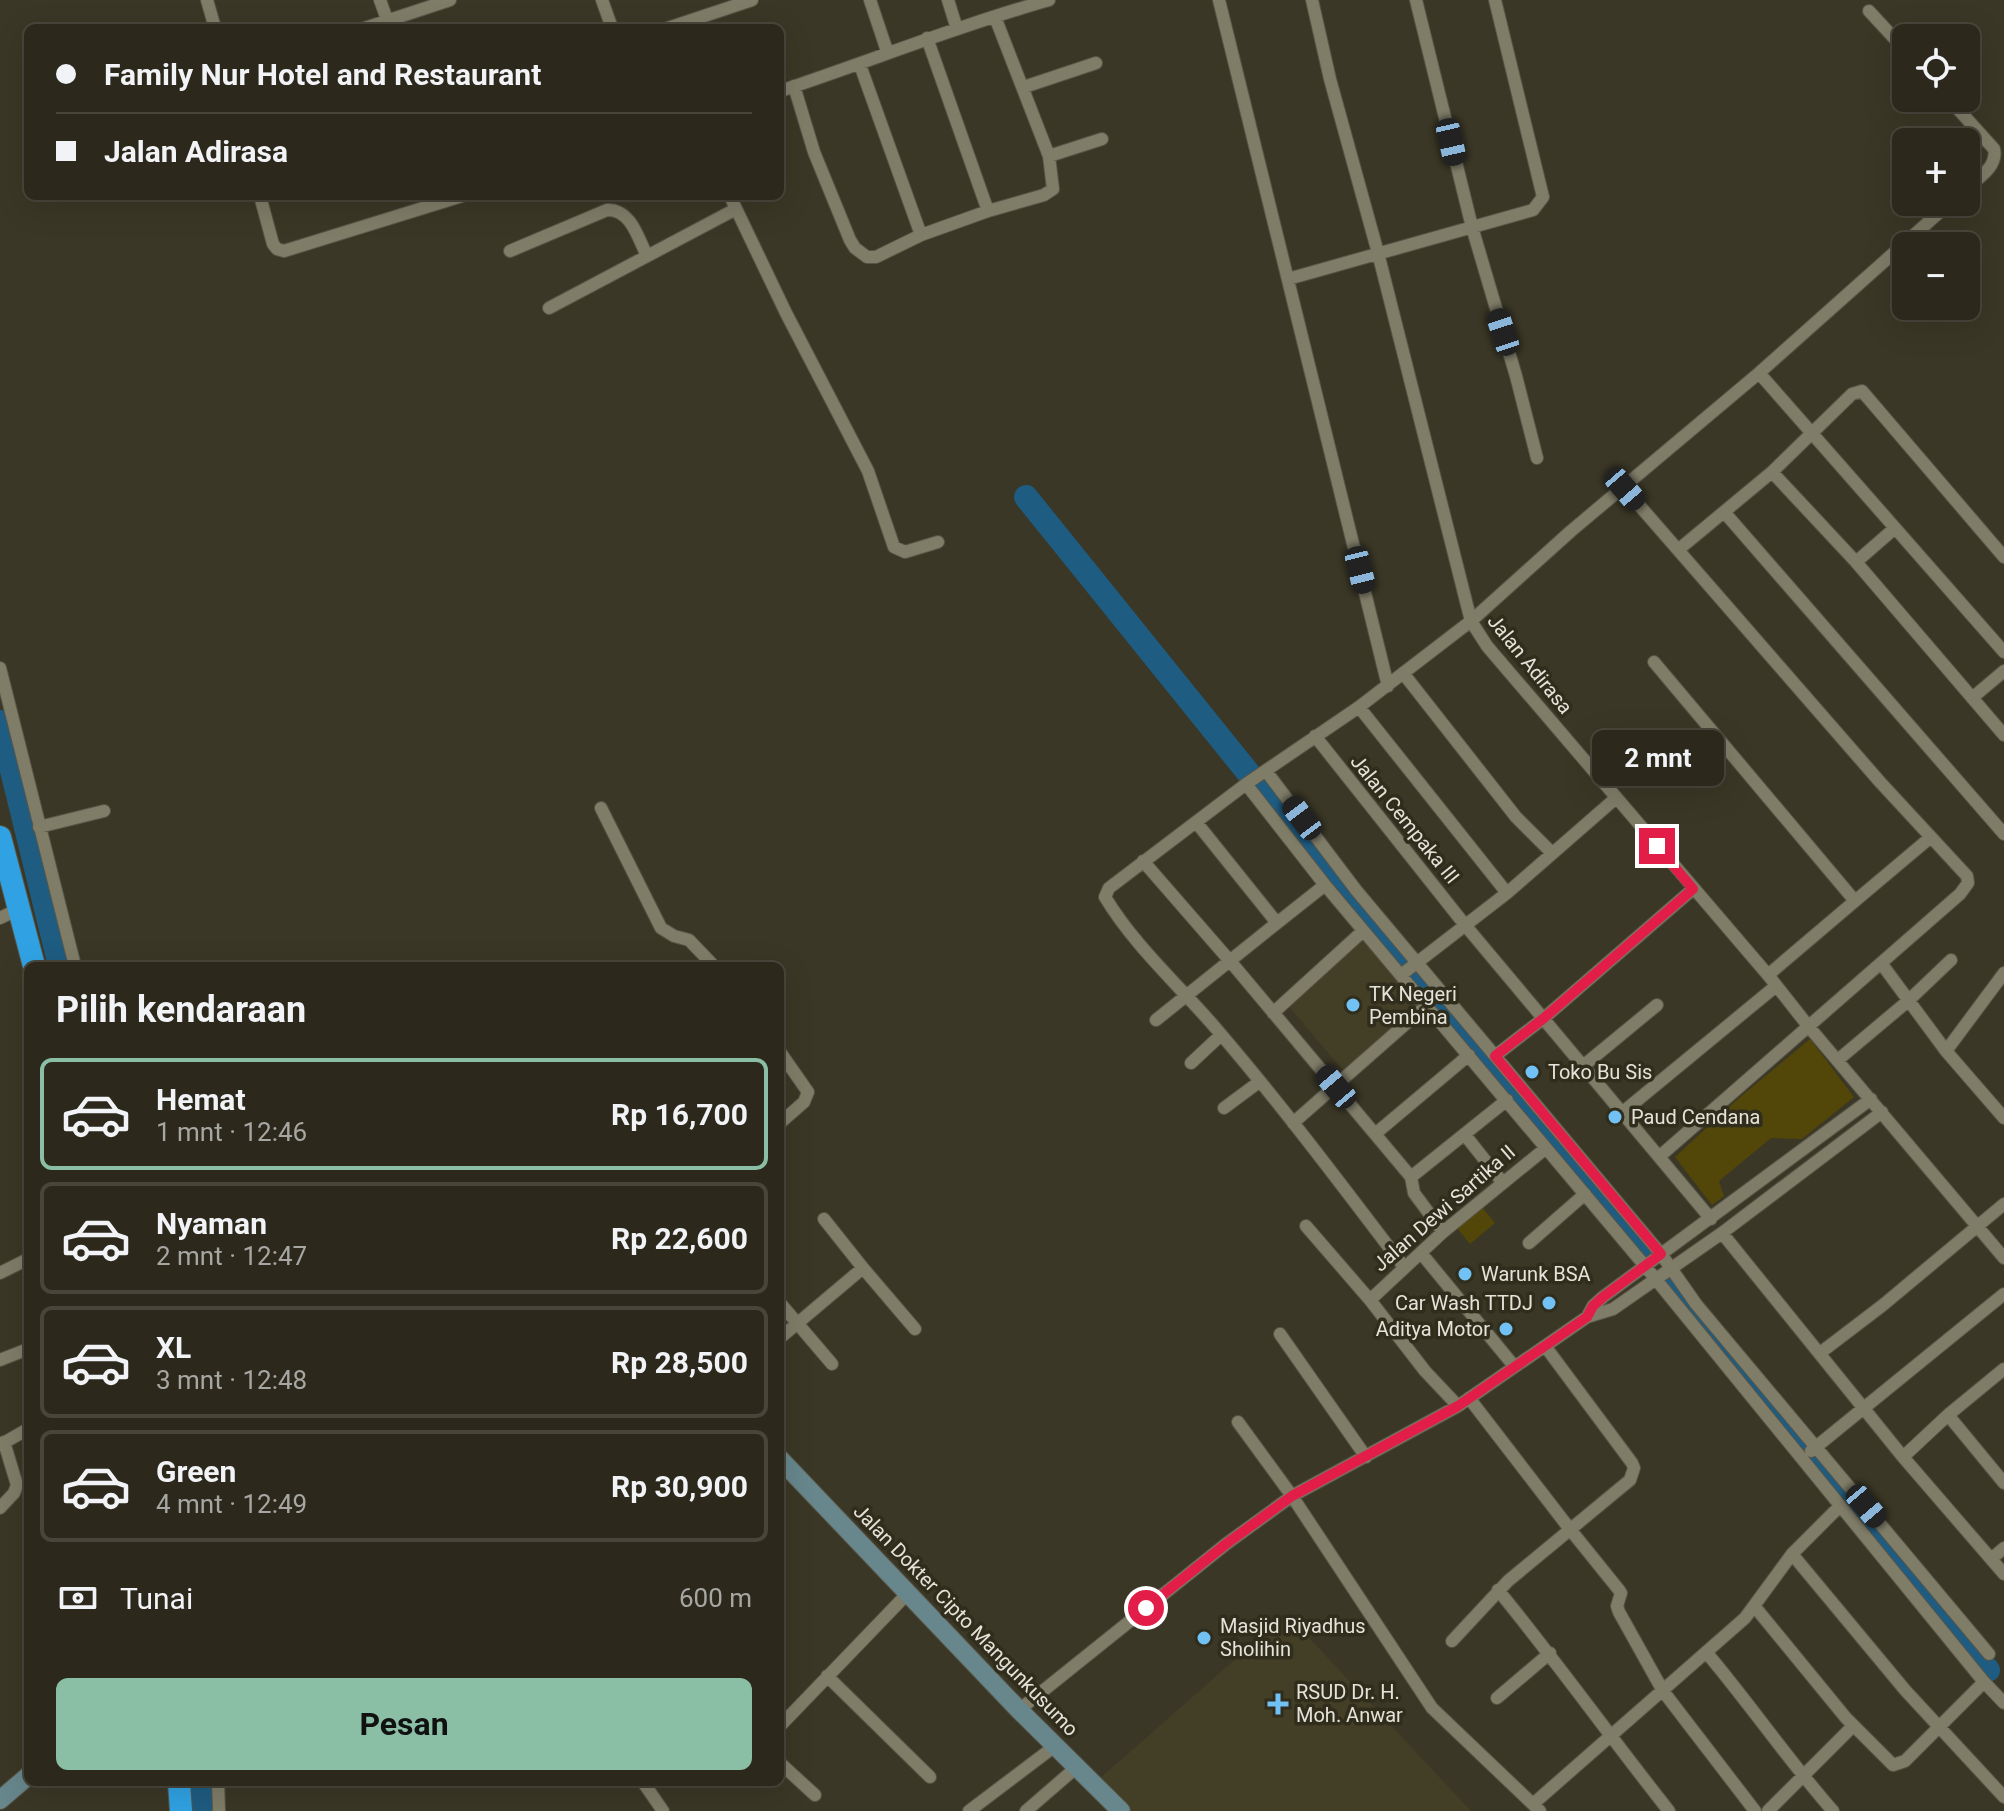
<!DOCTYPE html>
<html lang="id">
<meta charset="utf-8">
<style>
:root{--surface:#2c291c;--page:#343125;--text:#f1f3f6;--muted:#a6a6a3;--line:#48453b;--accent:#8abfa5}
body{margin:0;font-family:Roboto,sans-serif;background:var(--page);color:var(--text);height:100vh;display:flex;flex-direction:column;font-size:30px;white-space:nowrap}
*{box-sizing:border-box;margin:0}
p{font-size:26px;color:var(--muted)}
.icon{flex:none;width:44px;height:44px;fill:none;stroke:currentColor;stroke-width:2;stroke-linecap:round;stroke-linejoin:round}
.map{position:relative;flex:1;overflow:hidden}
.panel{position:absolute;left:24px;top:962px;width:760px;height:824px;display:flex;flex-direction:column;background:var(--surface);border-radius:12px;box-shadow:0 8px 32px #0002,0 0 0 2px var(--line)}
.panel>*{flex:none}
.banner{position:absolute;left:24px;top:24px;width:760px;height:176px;border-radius:12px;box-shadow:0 8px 32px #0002,0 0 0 2px var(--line);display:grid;align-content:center;height:176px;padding:0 32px;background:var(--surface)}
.tools{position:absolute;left:1892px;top:24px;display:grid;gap:16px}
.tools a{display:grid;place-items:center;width:88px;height:88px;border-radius:12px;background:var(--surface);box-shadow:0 8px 32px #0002,0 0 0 2px var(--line);font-size:40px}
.end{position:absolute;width:36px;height:36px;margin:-18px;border:10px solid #e11d48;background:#fff;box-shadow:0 0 0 4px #fff}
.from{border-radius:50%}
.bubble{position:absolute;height:56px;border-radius:12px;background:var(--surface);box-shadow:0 8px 32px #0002,0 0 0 2px var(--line);font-size:26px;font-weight:700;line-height:56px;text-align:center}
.car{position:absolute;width:24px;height:48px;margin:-24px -12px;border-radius:10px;box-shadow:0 0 6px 2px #0007;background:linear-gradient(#222 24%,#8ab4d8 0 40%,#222 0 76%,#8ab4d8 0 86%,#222 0)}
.banner b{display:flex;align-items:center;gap:28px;height:76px;font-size:30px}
.banner b+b{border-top:2px solid var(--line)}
.banner i{width:20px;height:20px;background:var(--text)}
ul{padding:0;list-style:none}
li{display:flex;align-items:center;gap:24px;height:112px;margin:0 16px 12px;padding:0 16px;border:4px solid var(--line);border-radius:12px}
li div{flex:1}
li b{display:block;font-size:30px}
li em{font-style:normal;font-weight:700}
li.selected{border-color:var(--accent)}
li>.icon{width:72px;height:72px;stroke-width:1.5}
h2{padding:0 32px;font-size:36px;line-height:96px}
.pay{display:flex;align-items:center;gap:20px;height:88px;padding:0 32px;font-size:30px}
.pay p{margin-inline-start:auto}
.action{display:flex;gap:16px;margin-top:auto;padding:16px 32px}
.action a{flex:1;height:92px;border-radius:12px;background:var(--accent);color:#111;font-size:32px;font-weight:700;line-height:92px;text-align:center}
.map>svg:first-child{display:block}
</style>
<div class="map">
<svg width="2004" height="1811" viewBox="0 0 2004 1811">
<rect width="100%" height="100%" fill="#3a3726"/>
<path fill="#433f27" d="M 1363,938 L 1418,1006 L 1345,1073 L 1287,1004 Z
M 1285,1622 L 1298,1626 L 1471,1811 L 1126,1811 L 1097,1781 L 1272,1627 Z"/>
<path fill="#524708" d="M 1810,1039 L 1854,1097 L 1802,1139 L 1771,1138 L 1719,1181 L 1724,1196 L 1712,1205 L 1675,1157 L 1739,1098 Z
M 1481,1206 L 1495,1223 L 1470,1244 L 1456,1227 Z"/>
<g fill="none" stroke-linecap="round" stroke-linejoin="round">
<path stroke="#1e5c81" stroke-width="24" d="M 1026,497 L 1399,960 L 1649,1254
M 0,722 L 60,966
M 1668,1279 L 1988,1670
M 199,1782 L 202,1811"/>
<g stroke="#585547" stroke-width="14">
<path id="street" d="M 207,0 L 215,28
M 380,0 L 390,28
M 602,0 L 612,28
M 870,0 L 887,51
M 948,0 L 957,29
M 1219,0 L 1388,686
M 1312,0 L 1330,79 L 1378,253 L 1471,621 L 1487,646 L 1768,975 L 1809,1027 L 2004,1258
M 1416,0 L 1472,227 L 1516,376 L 1537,458
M 1869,11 L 1906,51
M 365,28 L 450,0
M 668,28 L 752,0
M 927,38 L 988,211
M 860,65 L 921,235
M 794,86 L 814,152 L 850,240 L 855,248 L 867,257 L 876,257 L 921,235 L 988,211 L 1044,195 L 1053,189 L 1049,156 L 995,17
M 1024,87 L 1096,63
M 780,91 C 870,61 957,26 1049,0
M 1948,98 L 1994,149 C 1998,167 1978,178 1966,189
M 1049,156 L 1102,139
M 260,196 L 273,244 L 277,249 L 284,251 L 462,196
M 730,196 L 786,313 L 868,471 L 894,547 L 905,552 L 938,542
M 1951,202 L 1759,373 L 1571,531 L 1471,621 L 1359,707 L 1246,784 L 1325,885 L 1645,1266 L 1984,1682 L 2004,1703
M 510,251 L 607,210 C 631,209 638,238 647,256
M 1288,279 L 1533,210 L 1543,197 L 1495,0
M 549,308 L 736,209
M 1759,373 L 2004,652
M 1772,472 L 1852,394 L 1862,391 L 2004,557
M 1625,489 L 1880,782 L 1967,876 L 1968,883 L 1960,894 L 1881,963
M 1725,513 L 2004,834
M 1678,550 L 1772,472 L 1856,562 L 2004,735
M 1856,562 L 1895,528
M 1654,662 L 1855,901 L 1768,975
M 0,668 L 75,966
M 1403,673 L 1516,817 L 1552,853
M 1972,698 L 2004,671
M 1359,707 L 1507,893
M 1315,736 L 1465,925 L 1711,1219
M 1266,771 L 1356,890 L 1661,1254 L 1696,1304 L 1989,1654
M 1246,784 L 1109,888 L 1105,897 C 1135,947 1182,988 1219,1032 C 1284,1108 1344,1188 1404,1267
M 601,808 L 661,928 L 674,936 L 689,940 L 714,966
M 1196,822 L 1277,923 L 1325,885
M 39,827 L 104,811
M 1143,861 L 1230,961 L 1411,1177 L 1414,1193 L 1443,1232
M 1855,901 L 1931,837
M 0,918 L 19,909
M 1401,975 L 1507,893 L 1616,798
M 1273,1013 L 1363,931
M 1156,1020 L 1277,923
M 1946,1051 L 2004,973
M 780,1052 L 808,1092 L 804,1102 L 780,1123
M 1495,1056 L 1544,1018 L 1693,889
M 1839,1059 L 1908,1001 L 1951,960
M 1191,1063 L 1221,1035
M 1583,1066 L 1657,1005
M 1224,1108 L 1259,1082
M 1623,1112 L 1776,986
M 1293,1123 L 1426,1006
M 1375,1134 L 1469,1055
M 1465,1135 L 1503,1183
M 1660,1156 L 1881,963 L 1946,1051 L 2004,1118
M 1411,1177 L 1507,1100
M 824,1219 L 863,1268
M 1306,1226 L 1370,1300 L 1425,1371 L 1458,1406
M 1722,1233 L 1903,1457 L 2004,1574
M 1529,1243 L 1585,1194
M 1421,1253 L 1514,1366
M 0,1273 L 28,1259
M 1370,1300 L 1443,1232 L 1546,1148
M 780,1303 L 832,1364
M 1587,1317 L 1593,1306 L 1603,1297 L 1871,1099
M 1280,1334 L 1366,1457
M 780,1338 L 863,1268 L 915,1329
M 1820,1353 L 1883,1305 L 2004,1204
M 0,1360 L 28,1349
M 1469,1398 L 1569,1528 L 1619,1590 L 1621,1593 L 1617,1606 L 1619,1612 L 1663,1691 L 1755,1811
M 1948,1415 L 2004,1483
M 1238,1422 L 1292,1496 L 1432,1708 L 1540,1811
M 0,1445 L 28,1429
M 1811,1451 L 2004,1294
M 1903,1457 L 1948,1415 L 2004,1369
M 0,1508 L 14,1493 L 17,1485 L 4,1442
M 1792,1554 L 1905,1690 L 2004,1797
M 1991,1559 L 2004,1548
M 1498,1590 C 1557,1662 1611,1738 1669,1811
M 1755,1607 L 1846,1718 L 1893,1765 L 1905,1761 L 1984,1682
M 1452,1641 L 1508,1581 L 1630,1480 L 1634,1468 L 1632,1463 L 1545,1346
M 1706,1652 C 1750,1704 1788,1760 1833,1811
M 827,1676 L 930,1777
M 1497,1698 L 1550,1653
M 1019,1710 L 1226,1544 L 1292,1496 L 1458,1406 L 1587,1317 L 1613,1309 L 1722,1233 L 1882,1112
M 780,1726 L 909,1592
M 780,1763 L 815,1795
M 218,1782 L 219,1811
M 643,1782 L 663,1811
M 1533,1804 L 1745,1618 L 1792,1554 L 1840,1506
M 969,1811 L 1055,1746
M 1026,1811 L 1078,1766
M 1768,1811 L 1853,1726"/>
</g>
<g stroke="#585547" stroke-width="20">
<path id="secondary" d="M 780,1459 L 1019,1710 L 1121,1811
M 0,1800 L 28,1776"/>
</g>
<g stroke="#585547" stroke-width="24">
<path id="highway" d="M 0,837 L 34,966
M 179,1782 L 181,1811"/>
</g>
<use href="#street" stroke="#7f7c68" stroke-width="12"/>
<use href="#secondary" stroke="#67878d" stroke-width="18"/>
<use href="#highway" stroke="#30a2e3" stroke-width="22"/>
</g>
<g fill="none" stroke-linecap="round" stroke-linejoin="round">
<path stroke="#e11d48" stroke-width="10" d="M 1146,1608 L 1226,1544 L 1292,1496 L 1458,1406 L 1545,1346 L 1587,1317 L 1593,1306 L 1603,1297 L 1661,1254 L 1495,1056 L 1544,1018 L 1693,889 L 1657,846"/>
</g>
<g fill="#72c1f5" stroke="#302d1c" stroke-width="3">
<circle cx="1353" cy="1005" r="8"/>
<circle cx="1532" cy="1072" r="8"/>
<circle cx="1615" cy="1117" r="8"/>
<circle cx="1465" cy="1274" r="8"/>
<circle cx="1549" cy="1303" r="8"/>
<circle cx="1506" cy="1329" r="8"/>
<circle cx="1204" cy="1638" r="8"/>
<path d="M1274 1692h8v8h8v8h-8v8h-8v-8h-8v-8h8z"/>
</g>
<g text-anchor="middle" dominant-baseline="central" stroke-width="7" stroke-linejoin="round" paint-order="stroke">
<g font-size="20" fill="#e5e3d9" stroke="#302d1c">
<text transform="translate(1530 664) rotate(51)">Jalan Adirasa</text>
<text transform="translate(1405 819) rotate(51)">Jalan Cempaka III</text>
<text transform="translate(1444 1208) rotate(-41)">Jalan Dewi Sartika II</text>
<text transform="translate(966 1620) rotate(46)">Jalan Dokter Cipto Mangunkusumo</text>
</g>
<g font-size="20" fill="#e5e3d9" stroke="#302d1c" text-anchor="start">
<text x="1369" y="994">TK Negeri<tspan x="1369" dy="23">Pembina</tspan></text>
<text x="1548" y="1072">Toko Bu Sis</text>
<text x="1631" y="1117">Paud Cendana</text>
<text x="1481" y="1274">Warunk BSA</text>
<text x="1533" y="1303" text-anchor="end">Car Wash TTDJ</text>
<text x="1490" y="1329" text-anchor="end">Aditya Motor</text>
<text x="1220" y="1626">Masjid Riyadhus<tspan x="1220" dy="23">Sholihin</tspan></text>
<text x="1296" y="1692">RSUD Dr. H.<tspan x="1296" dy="23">Moh. Anwar</tspan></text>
</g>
</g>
</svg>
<div class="tools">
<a><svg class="icon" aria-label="locate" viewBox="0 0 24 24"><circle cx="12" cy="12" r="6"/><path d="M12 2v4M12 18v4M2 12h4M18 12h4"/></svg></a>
<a>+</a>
<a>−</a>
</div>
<i class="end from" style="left:1146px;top:1608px"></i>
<i class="end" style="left:1657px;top:846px"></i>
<div class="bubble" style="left:1592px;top:730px;width:132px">2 mnt</div>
<i class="car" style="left:1451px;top:142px;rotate:167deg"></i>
<i class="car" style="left:1503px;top:332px;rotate:342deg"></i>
<i class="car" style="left:1625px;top:489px;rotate:139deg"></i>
<i class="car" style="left:1360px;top:570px;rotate:166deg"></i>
<i class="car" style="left:1302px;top:818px;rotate:323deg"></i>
<i class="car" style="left:1336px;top:1087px;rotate:320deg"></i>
<i class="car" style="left:1866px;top:1506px;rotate:140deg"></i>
<div class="banner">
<b><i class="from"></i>Family Nur Hotel and Restaurant</b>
<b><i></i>Jalan Adirasa</b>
</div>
<section class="panel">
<h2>Pilih kendaraan</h2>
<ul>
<li class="selected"><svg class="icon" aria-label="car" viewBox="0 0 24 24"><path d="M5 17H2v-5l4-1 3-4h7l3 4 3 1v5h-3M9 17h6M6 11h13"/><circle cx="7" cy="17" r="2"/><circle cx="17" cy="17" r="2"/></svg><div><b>Hemat</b><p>1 mnt · 12:46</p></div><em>Rp 16,700</em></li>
<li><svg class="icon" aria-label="car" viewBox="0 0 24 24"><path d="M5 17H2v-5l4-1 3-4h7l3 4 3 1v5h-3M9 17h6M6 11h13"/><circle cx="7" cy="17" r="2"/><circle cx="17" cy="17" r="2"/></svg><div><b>Nyaman</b><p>2 mnt · 12:47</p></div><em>Rp 22,600</em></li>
<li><svg class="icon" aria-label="car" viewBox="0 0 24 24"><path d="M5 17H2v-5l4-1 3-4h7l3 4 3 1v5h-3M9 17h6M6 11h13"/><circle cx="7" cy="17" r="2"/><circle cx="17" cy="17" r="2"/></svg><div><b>XL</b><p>3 mnt · 12:48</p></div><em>Rp 28,500</em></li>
<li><svg class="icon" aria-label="car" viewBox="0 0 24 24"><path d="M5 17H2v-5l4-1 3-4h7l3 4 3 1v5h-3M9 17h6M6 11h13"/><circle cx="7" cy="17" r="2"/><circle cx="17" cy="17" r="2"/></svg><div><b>Green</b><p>4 mnt · 12:49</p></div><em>Rp 30,900</em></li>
</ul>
<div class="pay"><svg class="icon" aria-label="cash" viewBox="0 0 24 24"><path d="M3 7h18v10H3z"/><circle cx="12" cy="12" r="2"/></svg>Tunai<p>600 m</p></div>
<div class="action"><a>Pesan</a></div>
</section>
</div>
